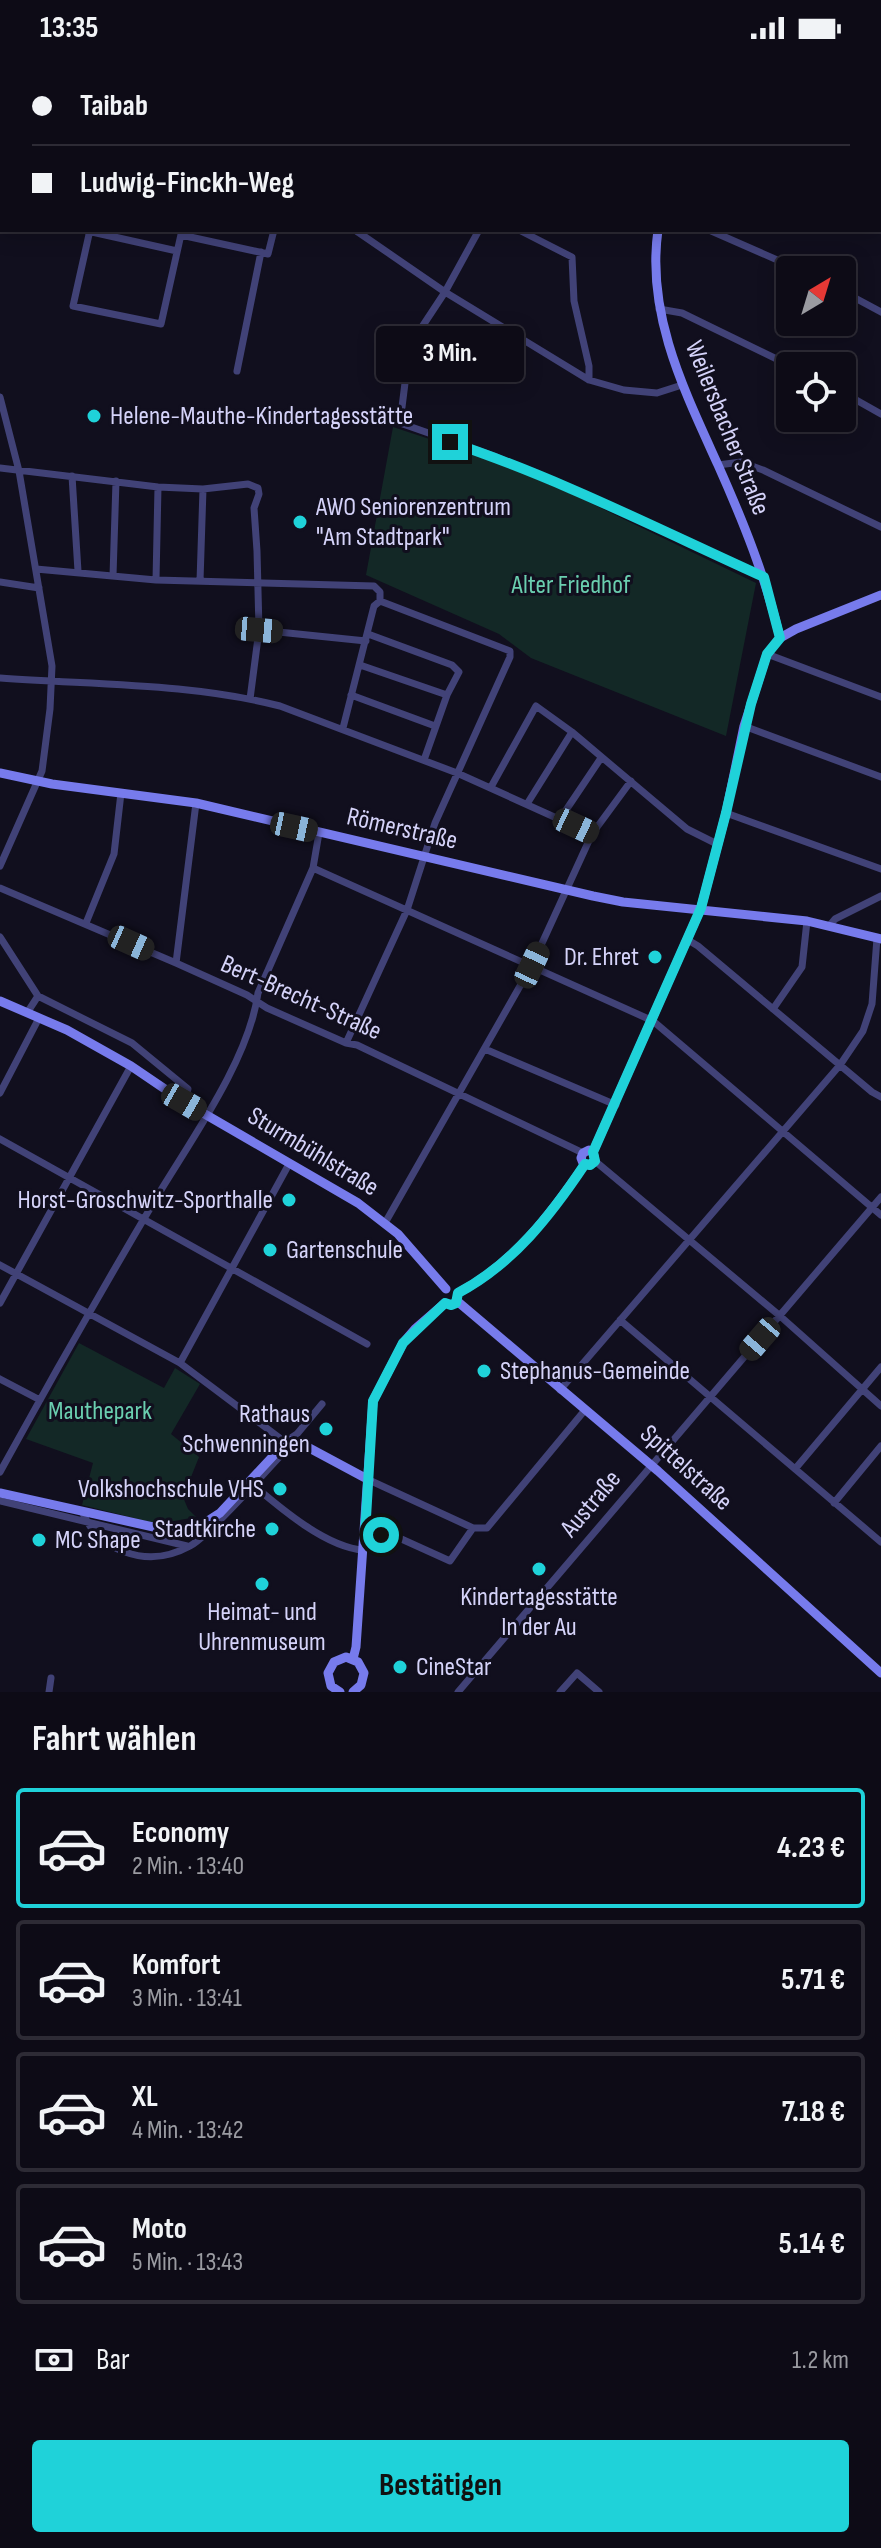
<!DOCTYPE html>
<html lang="de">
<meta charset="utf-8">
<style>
:root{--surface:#0d0b16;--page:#1b1923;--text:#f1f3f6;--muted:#9a9ba1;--line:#2d2b35;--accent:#1fd2d9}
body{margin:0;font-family:"Sofia Sans Condensed",sans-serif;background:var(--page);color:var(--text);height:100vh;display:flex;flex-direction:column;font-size:30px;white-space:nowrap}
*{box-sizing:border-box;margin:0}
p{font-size:26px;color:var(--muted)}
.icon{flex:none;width:44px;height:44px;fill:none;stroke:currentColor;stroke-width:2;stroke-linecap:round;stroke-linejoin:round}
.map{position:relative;height:1636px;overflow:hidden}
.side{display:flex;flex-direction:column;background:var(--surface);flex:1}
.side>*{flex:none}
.hud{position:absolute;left:0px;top:0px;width:882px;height:176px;box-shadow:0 4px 20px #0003,0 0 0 2px var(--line);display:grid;align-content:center;height:176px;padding:0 32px;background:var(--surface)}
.needle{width:52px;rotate:38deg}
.controls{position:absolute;left:776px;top:200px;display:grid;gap:16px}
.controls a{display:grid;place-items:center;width:80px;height:80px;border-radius:8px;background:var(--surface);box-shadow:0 4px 20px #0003,0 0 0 2px var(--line);font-size:40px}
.end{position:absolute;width:36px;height:36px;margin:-18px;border:10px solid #1fd2d9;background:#111;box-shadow:0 0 0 4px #111}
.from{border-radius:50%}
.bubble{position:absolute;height:56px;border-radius:8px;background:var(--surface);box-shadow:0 4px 20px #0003,0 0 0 2px var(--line);font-size:26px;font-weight:700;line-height:56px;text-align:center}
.car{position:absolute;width:24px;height:48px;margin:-24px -12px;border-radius:10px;box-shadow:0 0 6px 2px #0007;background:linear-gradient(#222 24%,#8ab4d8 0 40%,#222 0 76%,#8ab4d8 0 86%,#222 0)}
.hud b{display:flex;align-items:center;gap:28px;height:76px;font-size:30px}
.hud b+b{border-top:2px solid var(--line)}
.hud i{width:20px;height:20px;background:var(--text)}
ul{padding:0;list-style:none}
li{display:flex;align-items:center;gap:24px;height:120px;margin:0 16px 12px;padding:0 16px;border:4px solid var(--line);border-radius:8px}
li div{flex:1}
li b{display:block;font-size:30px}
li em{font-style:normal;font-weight:700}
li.current{border-color:var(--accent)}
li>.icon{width:72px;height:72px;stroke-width:1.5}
h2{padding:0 32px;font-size:36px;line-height:96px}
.pay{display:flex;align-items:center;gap:20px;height:88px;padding:0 32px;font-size:30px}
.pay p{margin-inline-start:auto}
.cta{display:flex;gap:16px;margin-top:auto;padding:16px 32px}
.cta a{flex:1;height:92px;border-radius:8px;background:var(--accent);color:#111;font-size:32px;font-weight:700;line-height:92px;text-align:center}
.status{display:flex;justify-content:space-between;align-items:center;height:56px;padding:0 40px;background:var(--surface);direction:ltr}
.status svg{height:22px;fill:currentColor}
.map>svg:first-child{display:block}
</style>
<div class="status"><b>13:35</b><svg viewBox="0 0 49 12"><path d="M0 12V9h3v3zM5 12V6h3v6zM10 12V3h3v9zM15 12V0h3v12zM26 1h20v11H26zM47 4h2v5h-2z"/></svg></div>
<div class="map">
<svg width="881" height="1636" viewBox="0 0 881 1636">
<rect width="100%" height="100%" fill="#110f1e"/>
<path fill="#132826" d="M 393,371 L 487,402 L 578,441 L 756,527 L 726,680 L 531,602 L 499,578 L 366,519 Z
M 79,1287 L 164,1332 L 175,1312 L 200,1328 L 171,1378 L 199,1401 L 183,1441 L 188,1453 L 196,1461 L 158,1468 L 82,1449 L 93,1407 L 26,1383 Z"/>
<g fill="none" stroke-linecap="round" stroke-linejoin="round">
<path stroke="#414277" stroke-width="7" d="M 0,64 L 2,64
M 83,174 L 177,195
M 90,174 L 73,250 L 161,268 L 182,174
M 355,174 L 445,236 L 589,324 L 624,334 L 657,337 L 682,329
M 479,174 L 445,236 L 414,283 L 406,319 L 400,367 L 494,400 L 576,435 L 764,521
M 519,174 L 572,201 L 574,245 L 589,310 L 589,324
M 709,174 L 800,214
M 181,179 L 268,198 L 274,174
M 842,235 L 881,256
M 659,253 L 682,257 L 791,310
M 237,315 L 261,196
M 842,336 L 881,358
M 0,341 L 19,415 L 52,610 L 50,653 L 42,715 L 0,810
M 718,409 L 741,406 L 763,414 L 881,471
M 0,412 L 158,431 L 203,433 L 248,428 L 258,432 L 259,438 L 254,452 L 257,495 L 259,574 L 250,643
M 72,420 L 78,515
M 36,513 L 156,524 L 374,530 L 380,536 L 380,545
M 113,520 L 116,425
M 156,524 L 158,431
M 200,525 L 203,433
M 0,526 L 39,532
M 259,574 L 366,585
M 368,578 L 452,609 L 459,616 L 447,639 L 424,704
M 767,598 L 881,641
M 360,609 L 447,639
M 0,622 C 93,629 189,627 280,650 L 457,717 L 592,778
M 351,639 L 435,670
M 744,670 L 881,721
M 343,672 L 374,550 L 380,545 L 510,595 L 510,601 L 435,767 L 407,854 L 346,987
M 491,731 L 536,650 L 572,676 L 687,773 L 717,788
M 527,748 L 572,676
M 726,757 L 881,813
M 560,763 L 601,702
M 313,812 L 653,965 L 881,1159
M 0,832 L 176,907 L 247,939 L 267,952 L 346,987 L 357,989 L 583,1097
M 86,867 L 114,798 L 121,737
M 830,869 L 835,863 L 881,840
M 0,881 L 38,940
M 688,884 L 698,890 L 872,1036 L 881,1041
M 176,907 L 196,747
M 773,953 L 802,911 L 807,865
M 27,957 L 38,940 L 132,987 L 188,1033 L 184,1046
M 485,993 L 616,1049
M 0,1037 L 39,962
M 0,1083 L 367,1288
M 595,1105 L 780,1260 L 881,1350
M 385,1167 L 532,909 L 592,778 L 631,725
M 0,1209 L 180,1307 L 281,1383 L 288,1384 L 297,1378 L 322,1348
M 0,1247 L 131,1010
M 620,1264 L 881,1486
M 180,1307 L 289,1108
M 0,1323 L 40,1344
M 560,1334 L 840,1009 L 863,975 L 872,948 L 877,882
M 795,1413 L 881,1311
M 0,1416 C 51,1323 104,1230 158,1139 C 193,1081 249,1003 258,937 L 313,812 L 319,777
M 369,1424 L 473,1472 L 487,1472 L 585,1354
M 252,1428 C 280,1452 327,1492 364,1494
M 0,1445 L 187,1490
M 834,1447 L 881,1390
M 82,1455 C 90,1475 105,1489 125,1496 C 147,1504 170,1501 190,1490 C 199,1485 206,1477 214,1470 C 242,1443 268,1413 294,1385
M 365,1478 L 397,1481 L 450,1505 L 473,1472
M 49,1636 L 51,1622
M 458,1636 L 881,1141
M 560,1636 L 577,1617 L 599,1636"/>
<path stroke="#777bec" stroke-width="9" d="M 718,2 L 719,0
M 658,174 C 646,258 684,334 718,409 C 743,465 766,522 780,582
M 0,717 L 52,728 L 196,747 L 593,840 L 623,846 L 807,865 L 881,883
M 0,945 L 67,974 L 131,1010 L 184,1046 L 358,1147 L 398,1178 L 446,1233
M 593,1096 L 589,1094 L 583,1097 L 581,1102 L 583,1107 L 590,1109 L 595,1105 L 593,1096 L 701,852 L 726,757 L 744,670 L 767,598 L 780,582 L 796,573 L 881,539
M 458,1237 C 513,1208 550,1159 585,1108
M 457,1245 L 658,1415 L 881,1617
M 0,1437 L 176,1476 L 195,1473 L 220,1457 L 288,1384 L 300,1387 L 369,1424
M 353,1603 L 356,1591 L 373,1345 L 403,1287 L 415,1273 L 445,1247
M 340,1636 L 331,1630 L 328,1617 L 334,1606 L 346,1601 L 358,1606 L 364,1617 L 361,1629 L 353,1636"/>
</g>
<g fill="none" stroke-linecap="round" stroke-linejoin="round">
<path stroke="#1fd2d9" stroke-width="10" d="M 381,1479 L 365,1478 L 373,1345 L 403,1287 L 445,1247 L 451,1249 L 456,1247 L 458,1237 C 513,1208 551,1159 585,1108 L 590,1109 L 595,1105 L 593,1096 L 701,852 L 726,757 L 751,648 L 767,598 L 780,582 L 764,521 C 660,474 558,422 450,386"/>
</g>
<g fill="#1fd2d9" stroke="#110f1e" stroke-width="3">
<circle cx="94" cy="360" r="8"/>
<circle cx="300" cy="466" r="8"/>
<circle cx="655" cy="901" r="8"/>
<circle cx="289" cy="1144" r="8"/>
<circle cx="270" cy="1194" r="8"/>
<circle cx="484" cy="1315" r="8"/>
<circle cx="326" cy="1373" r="8"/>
<circle cx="280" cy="1433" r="8"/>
<circle cx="272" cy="1473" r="8"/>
<circle cx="39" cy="1484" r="8"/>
<circle cx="539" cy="1513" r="8"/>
<circle cx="262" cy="1528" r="8"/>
<circle cx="400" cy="1611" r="8"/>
</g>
<g text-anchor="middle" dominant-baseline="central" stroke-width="6" stroke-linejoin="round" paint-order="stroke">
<g font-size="26" fill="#d5d3f9" stroke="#110f1e" text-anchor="start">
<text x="110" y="360">Helene-Mauthe-Kindertagesstätte</text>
<text x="316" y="451">AWO Seniorenzentrum<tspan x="316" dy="30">"Am Stadtpark"</tspan></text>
<text x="639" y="901" text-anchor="end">Dr. Ehret</text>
<text x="273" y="1144" text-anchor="end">Horst-Groschwitz-Sporthalle</text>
<text x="286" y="1194">Gartenschule</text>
<text x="500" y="1315">Stephanus-Gemeinde</text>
<text x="310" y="1358" text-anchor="end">Rathaus<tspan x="310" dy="30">Schwenningen</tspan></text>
<text x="264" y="1433" text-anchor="end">Volkshochschule VHS</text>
<text x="256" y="1473" text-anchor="end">Stadtkirche</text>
<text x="55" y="1484">MC Shape</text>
<text x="539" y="1541" text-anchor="middle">Kindertagesstätte<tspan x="539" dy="30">In der Au</tspan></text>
<text x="262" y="1556" text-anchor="middle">Heimat- und<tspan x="262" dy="30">Uhrenmuseum</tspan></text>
<text x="416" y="1611">CineStar</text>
</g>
<g font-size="26" fill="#d5d3f9" stroke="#110f1e">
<text transform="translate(727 372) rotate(68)">Weilersbacher Straße</text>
<text transform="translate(402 773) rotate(13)">Römerstraße</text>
<text transform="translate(301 942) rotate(24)">Bert-Brecht-Straße</text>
<text transform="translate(313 1096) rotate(31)">Sturmbühlstraße</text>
<text transform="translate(686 1412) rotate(42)">Spittelstraße</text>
<text transform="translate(591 1448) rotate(-50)">Austraße</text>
</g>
<g font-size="26" fill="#6aceaf" stroke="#110f1e">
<text x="571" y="529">Alter Friedhof</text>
<text x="100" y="1355">Mauthepark</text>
</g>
</g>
</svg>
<div class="controls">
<a><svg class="needle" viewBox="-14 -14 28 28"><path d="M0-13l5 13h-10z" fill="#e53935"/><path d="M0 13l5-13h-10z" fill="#9a9ba1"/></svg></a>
<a><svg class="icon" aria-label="locate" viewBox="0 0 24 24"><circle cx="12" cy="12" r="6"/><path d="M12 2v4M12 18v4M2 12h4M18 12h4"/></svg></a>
</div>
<i class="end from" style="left:381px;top:1479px"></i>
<i class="end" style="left:450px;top:386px"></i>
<div class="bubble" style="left:376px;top:270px;width:148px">3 Min.</div>
<i class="car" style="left:259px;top:574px;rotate:95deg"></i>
<i class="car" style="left:576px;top:770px;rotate:115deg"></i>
<i class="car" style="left:294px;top:771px;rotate:102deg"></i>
<i class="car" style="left:131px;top:887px;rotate:114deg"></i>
<i class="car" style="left:532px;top:909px;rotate:25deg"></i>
<i class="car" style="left:184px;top:1046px;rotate:120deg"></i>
<i class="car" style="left:760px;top:1283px;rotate:221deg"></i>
<div class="hud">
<b><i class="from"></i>Taibab</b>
<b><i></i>Ludwig-Finckh-Weg</b>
</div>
</div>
<section class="side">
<h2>Fahrt wählen</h2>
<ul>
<li class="current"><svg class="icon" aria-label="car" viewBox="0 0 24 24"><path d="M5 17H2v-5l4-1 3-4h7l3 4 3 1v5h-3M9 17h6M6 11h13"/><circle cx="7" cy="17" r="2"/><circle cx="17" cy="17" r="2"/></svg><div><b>Economy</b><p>2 Min. · 13:40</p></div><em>4.23 €</em></li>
<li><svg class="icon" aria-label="car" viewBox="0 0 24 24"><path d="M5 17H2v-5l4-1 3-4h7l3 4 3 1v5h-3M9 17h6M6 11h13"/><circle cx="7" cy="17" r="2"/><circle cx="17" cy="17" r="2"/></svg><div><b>Komfort</b><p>3 Min. · 13:41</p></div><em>5.71 €</em></li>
<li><svg class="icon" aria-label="car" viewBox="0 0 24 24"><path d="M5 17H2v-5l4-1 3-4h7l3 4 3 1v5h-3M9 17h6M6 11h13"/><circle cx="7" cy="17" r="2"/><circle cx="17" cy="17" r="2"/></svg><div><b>XL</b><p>4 Min. · 13:42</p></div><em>7.18 €</em></li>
<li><svg class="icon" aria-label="car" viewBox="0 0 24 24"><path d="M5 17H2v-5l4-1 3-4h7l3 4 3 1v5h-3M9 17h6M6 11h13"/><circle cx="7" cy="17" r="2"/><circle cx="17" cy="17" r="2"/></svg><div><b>Moto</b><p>5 Min. · 13:43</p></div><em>5.14 €</em></li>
</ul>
<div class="pay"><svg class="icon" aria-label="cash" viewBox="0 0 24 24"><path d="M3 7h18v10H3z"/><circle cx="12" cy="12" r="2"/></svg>Bar<p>1.2 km</p></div>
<div class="cta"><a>Bestätigen</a></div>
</section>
